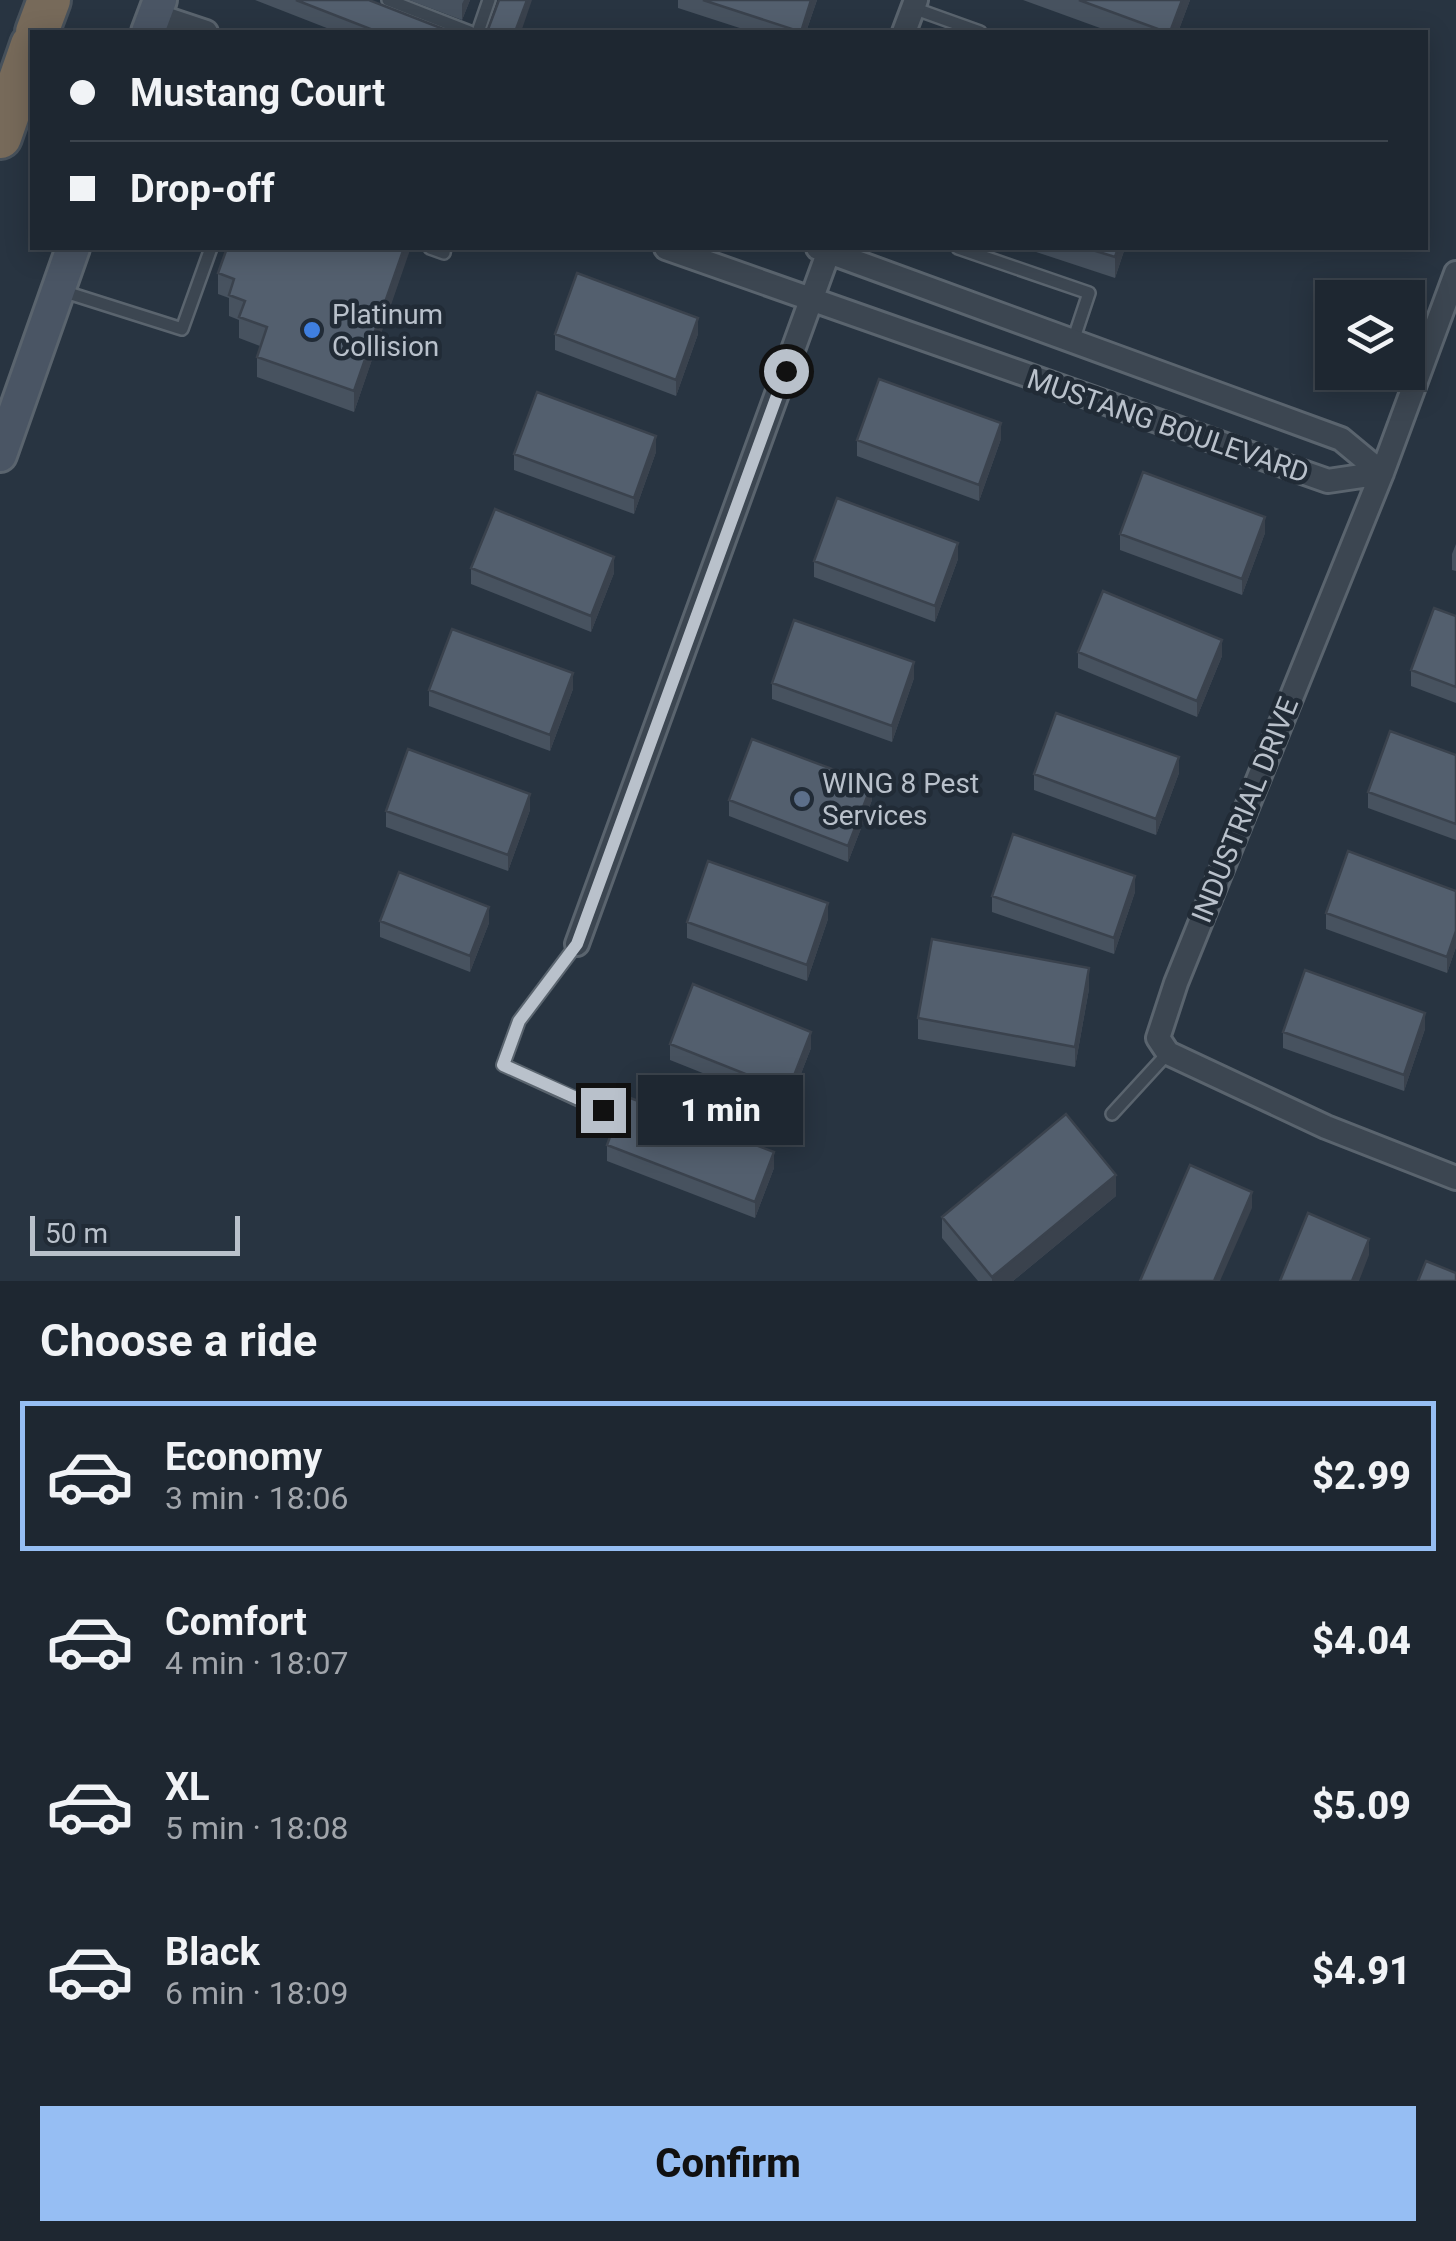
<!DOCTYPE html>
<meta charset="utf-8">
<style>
:root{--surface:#1e2731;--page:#262f39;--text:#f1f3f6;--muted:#a1a5ab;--line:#3c444d;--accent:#96bef3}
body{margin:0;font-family:Roboto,sans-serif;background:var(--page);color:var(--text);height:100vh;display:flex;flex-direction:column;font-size:38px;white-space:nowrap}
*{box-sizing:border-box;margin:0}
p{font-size:32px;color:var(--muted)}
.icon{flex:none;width:55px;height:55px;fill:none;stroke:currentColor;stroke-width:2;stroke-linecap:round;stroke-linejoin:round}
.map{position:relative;height:1281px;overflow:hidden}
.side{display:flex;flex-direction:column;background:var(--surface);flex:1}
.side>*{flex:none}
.banner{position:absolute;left:30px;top:30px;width:1398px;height:220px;border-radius:0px;box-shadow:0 5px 25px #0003,0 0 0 2px var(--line);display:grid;align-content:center;height:220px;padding:0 40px;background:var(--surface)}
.tools{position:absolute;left:1315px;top:280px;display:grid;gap:20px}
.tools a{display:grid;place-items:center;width:110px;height:110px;border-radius:0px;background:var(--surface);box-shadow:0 5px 25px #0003,0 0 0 2px var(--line);font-size:50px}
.scale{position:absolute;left:30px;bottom:25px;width:210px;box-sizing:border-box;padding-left:10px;border:5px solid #b9c1cb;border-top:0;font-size:28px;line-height:35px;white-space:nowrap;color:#b9c1cb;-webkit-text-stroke:8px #212b36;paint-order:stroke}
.end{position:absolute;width:45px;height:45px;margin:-22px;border:12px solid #b9c1cb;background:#111;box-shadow:0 0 0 5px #111}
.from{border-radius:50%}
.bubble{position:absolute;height:70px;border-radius:0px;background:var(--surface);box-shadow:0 5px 25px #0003,0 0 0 2px var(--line);font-size:32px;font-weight:800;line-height:70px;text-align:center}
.banner b{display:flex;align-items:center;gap:35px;height:95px;font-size:38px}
.banner b+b{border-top:2px solid var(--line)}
.banner i{width:25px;height:25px;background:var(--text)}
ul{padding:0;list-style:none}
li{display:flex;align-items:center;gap:30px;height:150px;margin:0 20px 15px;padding:0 20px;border:5px solid transparent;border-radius:0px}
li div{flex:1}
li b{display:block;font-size:38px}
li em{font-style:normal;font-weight:800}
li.on{border-color:var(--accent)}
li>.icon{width:90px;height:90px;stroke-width:1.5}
h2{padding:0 40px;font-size:45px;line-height:120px}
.action{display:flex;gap:20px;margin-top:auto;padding:20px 40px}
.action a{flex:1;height:115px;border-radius:0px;background:var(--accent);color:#111;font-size:40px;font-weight:800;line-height:115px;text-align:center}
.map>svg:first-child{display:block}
</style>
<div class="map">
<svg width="1456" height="1281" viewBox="0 0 1456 1281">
<rect width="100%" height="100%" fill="#283441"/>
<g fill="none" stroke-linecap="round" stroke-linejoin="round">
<g stroke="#5a646e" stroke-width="16">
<path id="lane" d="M 388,0 L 470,32
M 913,8 L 980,32
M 478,32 L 489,0
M 430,248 L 444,253 L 445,248
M 958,248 L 1089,293 L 1073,341
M 62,291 L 182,329 L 211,248
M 577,944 L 519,1021 L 503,1065 L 603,1111
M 1112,1114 L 1168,1053"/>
</g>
<g stroke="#5a646e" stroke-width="28">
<path id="street" d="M 155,15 L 206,32
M 904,32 L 916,0
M 666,248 L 1328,481 L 1382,473
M 818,248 L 1341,439 L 1382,473
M 1456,273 L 1382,473 L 1176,983 L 1158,1038 L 1168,1053 L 1326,1127 L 1456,1178
M 577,944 L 830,248"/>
</g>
<g stroke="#5a646e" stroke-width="38">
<path id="secondary" d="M 148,32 L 160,0
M 0,455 L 73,248"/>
</g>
<g stroke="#47515b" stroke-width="48">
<path id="highway" d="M 37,32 L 49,0
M 0,137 L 32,45"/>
</g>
<use href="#lane" stroke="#3c4651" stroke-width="11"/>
<use href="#street" stroke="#3c4651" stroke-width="22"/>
<use href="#secondary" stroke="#4a5564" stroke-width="32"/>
<use href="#highway" stroke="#776a5a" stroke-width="42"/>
</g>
<path fill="#47525f" d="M 255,0 L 369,0 L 451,32 L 337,32 Z
M 409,0 L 470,0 L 462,20 Z
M 678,0 L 817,0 L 806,32 L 752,32 L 678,8 Z
M 1023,0 L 1190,0 L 1178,32 L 1111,32 Z
M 410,248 L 354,412 L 257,377 L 257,357 L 260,346 L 239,338 L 239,320 L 229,316 L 229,298 L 218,294 L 218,273 Z
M 1024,248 L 1125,248 L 1115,278 Z
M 555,334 L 698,334 L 676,396 L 555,350 Z
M 1001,439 L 979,501 L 857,456 L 857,440 Z
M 656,452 L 634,514 L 514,470 L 514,454 Z
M 1265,533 L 1242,595 L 1120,550 L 1120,534 Z
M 1456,544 L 1456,571 L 1452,570 L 1452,554 Z
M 958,559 L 935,622 L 814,577 L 814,561 Z
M 471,568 L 614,573 L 591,632 L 471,584 Z
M 1456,616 L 1456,703 L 1411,686 L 1411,670 Z
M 1078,652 L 1222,656 L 1197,717 L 1078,668 Z
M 914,678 L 892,742 L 772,699 L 772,683 Z
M 573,689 L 550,751 L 429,706 L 429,690 Z
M 1456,755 L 1456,840 L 1368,808 L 1368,792 Z
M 1179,773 L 1156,835 L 1034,790 L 1034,774 Z
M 729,800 L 872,800 L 848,862 L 729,816 Z
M 530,810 L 508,871 L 386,827 L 386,811 Z
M 1456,891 L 1456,947 L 1447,973 L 1326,929 L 1326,913 Z
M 1135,892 L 1114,954 L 992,912 L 992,896 Z
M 828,919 L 807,981 L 687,938 L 687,922 Z
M 380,921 L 489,923 L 470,972 L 380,937 Z
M 1089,989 L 1075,1067 L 918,1039 L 918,1018 Z
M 1425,1029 L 1404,1091 L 1283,1048 L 1283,1032 Z
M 670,1044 L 811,1048 L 788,1107 L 670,1060 Z
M 607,1145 L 774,1168 L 755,1218 L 607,1161 Z
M 1116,1196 L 1013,1281 L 978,1281 L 942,1238 L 942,1217 Z"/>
<path fill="#3a424d" d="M 464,0 L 470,0 L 462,20 L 462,4 Z
M 527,0 L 532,0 L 521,32 L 515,32 Z
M 811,0 L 817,0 L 806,32 L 801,32 Z
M 1182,0 L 1190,0 L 1178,32 L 1170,32 Z
M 404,248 L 410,248 L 410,250 L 354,412 L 354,391 Z
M 1118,248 L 1125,248 L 1115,278 L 1115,257 Z
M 698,318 L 698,334 L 676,396 L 676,380 Z
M 1001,423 L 1001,439 L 979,501 L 979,485 Z
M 656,436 L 656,452 L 634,514 L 634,498 Z
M 1265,517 L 1265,533 L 1242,595 L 1242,579 Z
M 958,543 L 958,559 L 935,622 L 935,606 Z
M 614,557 L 614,573 L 591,632 L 591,616 Z
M 1222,640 L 1222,656 L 1197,717 L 1197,701 Z
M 914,662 L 914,678 L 892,742 L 892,726 Z
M 573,673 L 573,689 L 550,751 L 550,735 Z
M 1179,757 L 1179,773 L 1156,835 L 1156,819 Z
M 872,784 L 872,800 L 848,862 L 848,846 Z
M 530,794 L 530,810 L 508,871 L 508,855 Z
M 1135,876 L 1135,892 L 1114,954 L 1114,938 Z
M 828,903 L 828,919 L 807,981 L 807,965 Z
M 489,907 L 489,923 L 470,972 L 470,956 Z
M 1456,931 L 1456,947 L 1447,973 L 1447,957 Z
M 1089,968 L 1089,989 L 1075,1067 L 1075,1047 Z
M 1425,1013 L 1425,1029 L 1404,1091 L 1404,1075 Z
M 811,1032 L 811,1048 L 788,1107 L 788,1091 Z
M 774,1152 L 774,1168 L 755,1218 L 755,1202 Z
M 1116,1175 L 1116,1196 L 1013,1281 L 992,1281 L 992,1277 Z
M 1252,1192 L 1252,1208 L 1220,1281 L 1214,1281 Z
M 1369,1239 L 1369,1255 L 1359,1281 L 1352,1281 Z"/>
<path fill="#535f6e" stroke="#3a424d" stroke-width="2.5" d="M 296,0 L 369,0 L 451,32 L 378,32 Z
M 499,0 L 527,0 L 515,32 L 487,32 Z
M 703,0 L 811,0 L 801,32 Z
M 1079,0 L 1182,0 L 1170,32 L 1166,32 Z
M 227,248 L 404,248 L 354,391 L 257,357 L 267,327 L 239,317 L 245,301 L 229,295 L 234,279 L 218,273 Z
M 1086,248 L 1118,248 L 1115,257 Z
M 577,273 L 698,318 L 676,380 L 555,334 Z
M 879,379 L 1001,423 L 979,485 L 857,440 Z
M 537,392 L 656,436 L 634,498 L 514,454 Z
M 1143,472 L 1265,517 L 1242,579 L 1120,534 Z
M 837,498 L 958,543 L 935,606 L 814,561 Z
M 495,509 L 614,557 L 591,616 L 471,568 Z
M 1103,591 L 1222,640 L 1197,701 L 1078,652 Z
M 1434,608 L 1456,616 L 1456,687 L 1411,670 Z
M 794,620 L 914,662 L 892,726 L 772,683 Z
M 452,629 L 573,673 L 550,735 L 429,690 Z
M 1056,713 L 1179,757 L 1156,819 L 1034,774 Z
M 1390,731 L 1456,755 L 1456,824 L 1368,792 Z
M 752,739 L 872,784 L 848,846 L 729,800 Z
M 408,749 L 530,794 L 508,855 L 386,811 Z
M 1013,834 L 1135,876 L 1114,938 L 992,896 Z
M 1348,851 L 1456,891 L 1456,931 L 1447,957 L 1326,913 Z
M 708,861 L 828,903 L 807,965 L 687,922 Z
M 399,872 L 489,907 L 470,956 L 380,921 Z
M 932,939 L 1089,968 L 1075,1047 L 918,1018 Z
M 1305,970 L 1425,1013 L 1404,1075 L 1283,1032 Z
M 693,984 L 811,1032 L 788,1091 L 670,1044 Z
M 625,1096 L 774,1152 L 755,1202 L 607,1145 Z
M 1066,1114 L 1116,1175 L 992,1277 L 942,1217 Z
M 1190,1165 L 1252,1192 L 1214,1281 L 1140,1281 Z
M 1308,1213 L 1369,1239 L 1352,1281 L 1280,1281 Z
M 1426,1261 L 1456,1273 L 1456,1281 L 1418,1281 Z"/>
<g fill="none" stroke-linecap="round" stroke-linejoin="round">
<path stroke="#b9c1cb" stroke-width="12" d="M 603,1110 L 503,1065 L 519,1021 L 577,944 L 786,371"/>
</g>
<circle fill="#3f7fe0" stroke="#212b36" stroke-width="4" cx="312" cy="330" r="10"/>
<circle fill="#5c6f8a" stroke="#212b36" stroke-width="4" cx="802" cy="799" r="10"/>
<g text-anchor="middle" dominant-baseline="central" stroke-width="9" stroke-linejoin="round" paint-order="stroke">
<g font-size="28" fill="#b9c1cb" stroke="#212b36" text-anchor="start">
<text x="332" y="314">Platinum<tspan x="332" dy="32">Collision</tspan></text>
<text x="822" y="783">WING 8 Pest<tspan x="822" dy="32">Services</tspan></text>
</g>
<g font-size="28" fill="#b9c1cb" stroke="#212b36">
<text transform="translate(1168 426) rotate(19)">MUSTANG BOULEVARD</text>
<text transform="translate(1245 810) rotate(-68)">INDUSTRIAL DRIVE</text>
</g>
</g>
</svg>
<div class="tools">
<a><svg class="icon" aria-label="layers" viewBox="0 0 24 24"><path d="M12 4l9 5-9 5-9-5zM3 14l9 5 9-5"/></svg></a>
</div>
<div class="scale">50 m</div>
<i class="end from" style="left:786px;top:371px"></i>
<i class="end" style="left:603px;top:1110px"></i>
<div class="bubble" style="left:638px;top:1075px;width:165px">1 min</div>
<div class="banner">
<b><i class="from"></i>Mustang Court</b>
<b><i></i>Drop-off</b>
</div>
</div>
<section class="side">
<h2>Choose a ride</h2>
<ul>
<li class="on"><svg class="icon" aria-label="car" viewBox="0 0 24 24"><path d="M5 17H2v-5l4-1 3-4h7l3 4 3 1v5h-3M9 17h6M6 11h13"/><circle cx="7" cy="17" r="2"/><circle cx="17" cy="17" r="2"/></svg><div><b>Economy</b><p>3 min · 18:06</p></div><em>$2.99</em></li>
<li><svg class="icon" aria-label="car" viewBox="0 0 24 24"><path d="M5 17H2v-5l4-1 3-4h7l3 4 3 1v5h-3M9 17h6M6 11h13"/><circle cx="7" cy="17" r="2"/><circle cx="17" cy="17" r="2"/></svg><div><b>Comfort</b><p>4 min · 18:07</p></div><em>$4.04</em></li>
<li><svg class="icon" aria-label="car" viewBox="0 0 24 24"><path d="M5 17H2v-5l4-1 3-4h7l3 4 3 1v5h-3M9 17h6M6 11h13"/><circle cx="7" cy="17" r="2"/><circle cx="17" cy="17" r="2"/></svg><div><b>XL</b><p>5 min · 18:08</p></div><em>$5.09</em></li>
<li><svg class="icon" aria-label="car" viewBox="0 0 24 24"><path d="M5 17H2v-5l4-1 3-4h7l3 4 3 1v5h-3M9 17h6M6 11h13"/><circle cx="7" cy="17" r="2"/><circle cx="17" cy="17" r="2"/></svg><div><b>Black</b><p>6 min · 18:09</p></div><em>$4.91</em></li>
</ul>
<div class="action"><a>Confirm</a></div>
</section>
